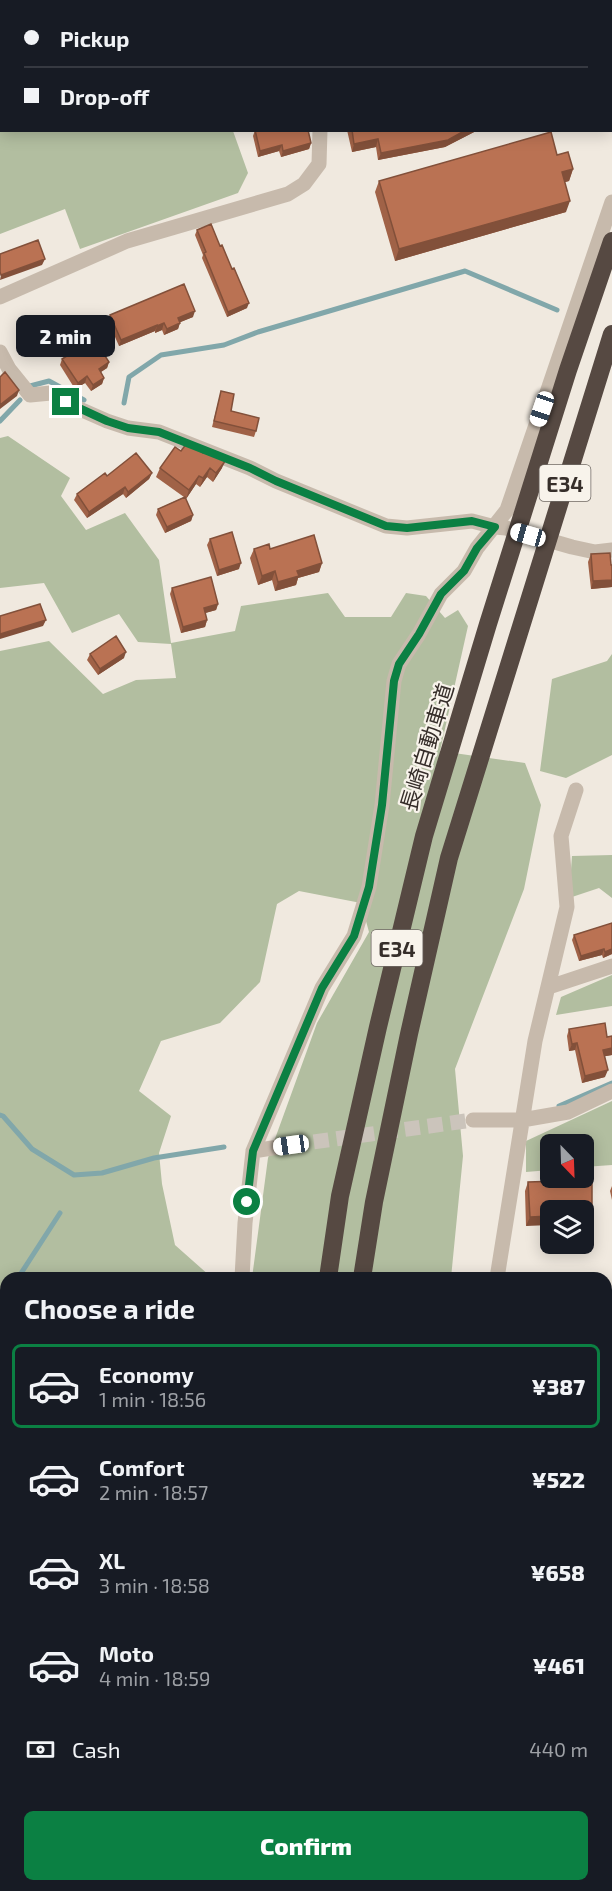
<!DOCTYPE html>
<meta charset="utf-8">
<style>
:root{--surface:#171b24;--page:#242831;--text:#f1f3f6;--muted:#9ea1a6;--line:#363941;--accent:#0b8043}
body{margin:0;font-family:"Exo 2","Noto Sans JP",sans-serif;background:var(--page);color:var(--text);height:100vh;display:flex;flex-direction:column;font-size:22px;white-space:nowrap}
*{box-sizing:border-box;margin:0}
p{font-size:20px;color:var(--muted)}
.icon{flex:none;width:33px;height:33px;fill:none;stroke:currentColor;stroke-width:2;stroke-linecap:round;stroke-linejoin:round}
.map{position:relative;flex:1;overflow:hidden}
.sheet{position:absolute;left:0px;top:1272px;width:612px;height:620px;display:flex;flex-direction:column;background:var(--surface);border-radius:18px 18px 0 0;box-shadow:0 3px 15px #0003}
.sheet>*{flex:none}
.guide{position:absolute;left:0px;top:0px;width:612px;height:132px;box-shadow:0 3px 15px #0003;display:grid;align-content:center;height:132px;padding:0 24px;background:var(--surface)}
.needle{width:39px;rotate:157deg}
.fabs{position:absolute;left:540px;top:1134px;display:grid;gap:12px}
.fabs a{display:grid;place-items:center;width:54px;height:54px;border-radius:9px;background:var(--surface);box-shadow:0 3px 15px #0003;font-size:30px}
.end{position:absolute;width:27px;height:27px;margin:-14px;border:8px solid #0b8043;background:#fff;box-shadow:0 0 0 3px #fff}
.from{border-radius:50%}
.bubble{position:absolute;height:42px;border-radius:9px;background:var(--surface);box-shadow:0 3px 15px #0003;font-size:20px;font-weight:800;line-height:42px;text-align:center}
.car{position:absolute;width:18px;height:36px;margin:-18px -9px;border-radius:8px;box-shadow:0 0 4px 2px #0007;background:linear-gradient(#fff 24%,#345 0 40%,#fff 0 76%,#345 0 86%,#fff 0)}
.guide b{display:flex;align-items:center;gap:21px;height:57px;font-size:22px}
.guide b+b{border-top:2px solid var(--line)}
.guide i{width:15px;height:15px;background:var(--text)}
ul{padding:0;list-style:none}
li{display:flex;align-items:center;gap:18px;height:84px;margin:0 12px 9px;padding:0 12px;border:3px solid transparent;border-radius:9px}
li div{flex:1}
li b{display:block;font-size:22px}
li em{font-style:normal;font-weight:800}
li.on{border-color:var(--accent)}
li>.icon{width:54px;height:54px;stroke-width:1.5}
h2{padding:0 24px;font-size:27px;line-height:72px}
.pay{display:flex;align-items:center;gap:15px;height:66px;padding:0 24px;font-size:22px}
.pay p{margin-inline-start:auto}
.action{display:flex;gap:12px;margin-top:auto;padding:12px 24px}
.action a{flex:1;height:69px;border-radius:9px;background:var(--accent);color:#fff;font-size:24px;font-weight:800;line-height:69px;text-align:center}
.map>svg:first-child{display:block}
</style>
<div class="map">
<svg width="612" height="1891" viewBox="0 0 612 1891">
<rect width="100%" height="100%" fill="#f0e9df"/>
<path fill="#b2bea0" d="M 184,0 L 441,0 L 439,2 L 184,1 Z
M 0,97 L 1,97 L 2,130 L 233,131 L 248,173 L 238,193 L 80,249 L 65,209 L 0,234 Z
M 8,436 L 70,478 L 61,496 L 86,530 L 125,513 L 159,560 L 171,643 L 235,631 L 241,606 L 328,593 L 345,617 L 391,617 L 406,593 L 426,596 L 445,618 L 458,610 L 468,626 L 440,751 L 525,763 L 541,805 L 524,889 L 455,1069 L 463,1156 L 451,1278 L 252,1278 L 268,1158 L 317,1023 L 369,932 L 361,903 L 299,891 L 277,904 L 260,982 L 220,1023 L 161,1041 L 139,1091 L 171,1116 L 159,1153 L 162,1184 L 175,1245 L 210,1276 L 241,1278 L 6,1278 L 6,1886 L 602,1886 L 601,1891 L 0,1891 L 0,651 L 49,641 L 103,694 L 136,680 L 176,678 L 171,644 L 138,642 L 119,614 L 72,633 L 44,583 L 0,588 L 0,438 Z
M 612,654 L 612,755 L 566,778 L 540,771 L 552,679 L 607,661 Z
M 612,855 L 612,898 L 599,888 L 569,898 L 572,856 Z
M 612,975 L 612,1006 L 556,1015 L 561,997 Z
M 612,1101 L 612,1165 L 584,1167 L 584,1144 L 550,1144 L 550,1170 L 526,1172 L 526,1141 Z
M 606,1372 L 612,1383 L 612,1861 L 606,1876 Z"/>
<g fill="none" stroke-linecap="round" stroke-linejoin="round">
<path stroke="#81a7aa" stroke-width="5" d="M 30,386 L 49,381 L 84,400
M 124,403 L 129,377 L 161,355 L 224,345 L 258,332 L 465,271 L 557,310
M 0,421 L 20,400
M 559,1106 L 612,1083
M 0,1115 L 3,1116 L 32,1149 L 74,1175 L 102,1173 L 154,1158 L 224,1147
M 18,1278 L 60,1213
M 0,1305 L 6,1296"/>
<path stroke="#cbc4bb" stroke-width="15" stroke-dasharray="15 8" stroke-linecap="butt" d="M 291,1145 L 473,1120"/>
<path stroke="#c7baac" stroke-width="15" d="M 493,2 L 494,0
M 0,297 L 127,241 L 288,194 L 304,184 L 319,164 L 320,130
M 0,352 L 9,369 L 30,395 L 51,393 L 82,410 L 107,421 L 128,428 L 159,432 L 250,468 L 276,481 L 386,526 L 407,528 L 472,521 L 495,527 L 506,528 L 572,547 L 595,552 L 612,550
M 549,987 L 612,966
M 473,1120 L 522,1120 L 568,1112 L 612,1091
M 253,1151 L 291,1145
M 242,1278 L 245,1223 L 253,1151 L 322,988 L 354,936 L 369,887 L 382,805 L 394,681 L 399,664 L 419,634 L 441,594 L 464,571 L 477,548 L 507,510 L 612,202
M 497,1278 L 535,1041 L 567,907 L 561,836 L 576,790
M 606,1313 L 612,1313
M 606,1752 L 612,1747
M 430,1886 L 433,1891
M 241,1891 L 241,1886
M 332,1891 L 332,1886"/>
<path stroke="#76675d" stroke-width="15" d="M 119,2 L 120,0
M 0,82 L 2,81"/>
<path stroke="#564942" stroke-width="18" d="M 328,1278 L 340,1196 L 378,1027 L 424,836 L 488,624 L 568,370 L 612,241
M 362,1278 L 374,1202 L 409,1034 L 449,858 L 612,334
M 271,1891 L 271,1886
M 302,1891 L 302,1886"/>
</g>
<path fill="#a06247" d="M 255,130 L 311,143 L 309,149 L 281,157 L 279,151 L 258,157 L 253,136 Z
M 347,130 L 478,130 L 445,147 L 378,160 L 376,147 L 352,152 Z
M 557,155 L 573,169 L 569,181 L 565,182 L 566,212 L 395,261 L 375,192 L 379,181 Z
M 197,230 L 220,246 L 247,308 L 227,317 L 202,258 L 203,255 L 195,235 Z
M 110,315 L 193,317 L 180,322 L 178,329 L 164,335 L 162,330 L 155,333 L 155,331 L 119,346 L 108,321 Z
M 62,359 L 109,362 L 107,368 L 101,372 L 104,378 L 102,384 L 91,391 L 85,383 L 75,389 L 60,365 Z
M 221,391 L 231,411 L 256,431 L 254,437 L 212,427 Z
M 181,451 L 222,468 L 213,482 L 207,477 L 200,487 L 196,484 L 186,499 L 193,515 L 191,521 L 165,533 L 156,515 L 158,509 L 184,497 L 156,477 L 160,468 Z
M 152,473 L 149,479 L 126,498 L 123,494 L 87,518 L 74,500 L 77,494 L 107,476 Z
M 210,539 L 239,569 L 217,576 L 207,545 Z
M 254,549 L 270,549 L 322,563 L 319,572 L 298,578 L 296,585 L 275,591 L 272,580 L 258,585 L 250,558 Z
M 591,554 L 612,565 L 612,587 L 591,589 L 588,562 Z
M 172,588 L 218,604 L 216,610 L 205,613 L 207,620 L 205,627 L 181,633 L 170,594 Z
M 90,654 L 124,658 L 98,675 L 87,660 Z
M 612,923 L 612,954 L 603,958 L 602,955 L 579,961 L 572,940 L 574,935 Z
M 569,1029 L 607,1037 L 612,1036 L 612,1055 L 605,1056 L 605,1077 L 582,1083 L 575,1050 L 569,1051 L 567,1036 Z
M 528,1182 L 592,1208 L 589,1217 L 584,1217 L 584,1210 L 526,1226 L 525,1191 Z
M 612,1186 L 612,1200 L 610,1191 Z"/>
<path fill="#82503a" d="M 3,0 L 9,0 L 9,2 L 2,2 L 2,6 L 0,7 L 0,2 Z
M 466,130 L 478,130 L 445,147 L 378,160 L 381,153 Z
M 378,139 L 376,147 L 352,152 L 354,144 Z
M 311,143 L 309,149 L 281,157 L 283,151 Z
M 282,145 L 279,151 L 258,157 L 260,151 Z
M 573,169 L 569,181 L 558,184 L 562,172 Z
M 570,201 L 566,212 L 395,261 L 399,249 Z
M 45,259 L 42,265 L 0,280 L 1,275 Z
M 249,303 L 247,308 L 227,317 L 228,312 Z
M 195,311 L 193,317 L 176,324 L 178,318 Z
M 164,323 L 162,330 L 155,333 L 157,326 Z
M 180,323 L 178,329 L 164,335 L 167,329 Z
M 157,325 L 155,331 L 119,346 L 121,340 Z
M 109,362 L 107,368 L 96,375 L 99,369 Z
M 87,376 L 85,383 L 75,389 L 78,383 Z
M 104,378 L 102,384 L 91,391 L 93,385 Z
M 19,390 L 17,396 L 0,409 L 0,405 Z
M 226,460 L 222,468 L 213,482 L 216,473 Z
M 210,468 L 207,477 L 200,487 L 203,478 Z
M 152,473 L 149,479 L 126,498 L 128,492 Z
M 199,476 L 196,484 L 186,499 L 189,490 Z
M 125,487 L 123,494 L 87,518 L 89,512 Z
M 193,515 L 191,521 L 165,533 L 167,527 Z
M 241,563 L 239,569 L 217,576 L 219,570 Z
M 322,563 L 319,572 L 298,578 L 296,585 L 275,591 L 278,582 L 297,571 Z
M 275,571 L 272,580 L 258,585 L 262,576 Z
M 612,580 L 612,587 L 591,589 L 593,581 Z
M 218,604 L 216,610 L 202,614 L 204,608 Z
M 46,620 L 43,626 L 0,639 L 0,634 Z
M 207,620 L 205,627 L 181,633 L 183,627 Z
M 126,652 L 124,658 L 98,675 L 100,669 Z
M 604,949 L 602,955 L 579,961 L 581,956 Z
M 612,949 L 612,954 L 603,958 L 605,952 Z
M 577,1043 L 575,1050 L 569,1051 L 572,1044 Z
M 612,1048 L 612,1055 L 601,1057 L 603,1050 Z
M 608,1070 L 605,1077 L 582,1083 L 585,1076 Z
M 592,1208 L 589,1217 L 584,1217 L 584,1210 L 565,1210 L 566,1209 Z
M 550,1216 L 550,1225 L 526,1226 L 530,1217 Z"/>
<path fill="#ba7253" stroke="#82503a" stroke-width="1.5" d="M 453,0 L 478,0 L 480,2 L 455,2 Z
M 610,21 L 612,21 L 612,42 L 610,42 Z
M 255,130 L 308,130 L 311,143 L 283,151 L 282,145 L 260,151 Z
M 352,130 L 466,130 L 448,140 L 381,153 L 378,139 L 354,144 Z
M 551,132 L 557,155 L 568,152 L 573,169 L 562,172 L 570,201 L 399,249 L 379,181 Z
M 211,224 L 220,246 L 222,245 L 232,269 L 234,268 L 249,303 L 228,312 L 204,253 L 206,252 L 197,230 Z
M 38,240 L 45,259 L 1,275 L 0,272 L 0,254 Z
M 184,284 L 195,311 L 178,318 L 180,323 L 167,329 L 164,323 L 157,326 L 157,325 L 121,340 L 110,315 Z
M 94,339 L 109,362 L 99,369 L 104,378 L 93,385 L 87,376 L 78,383 L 62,359 Z
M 5,372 L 19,390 L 0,405 L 0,377 Z
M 221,391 L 234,394 L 231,411 L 259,418 L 256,431 L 214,421 Z
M 187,443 L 203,453 L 205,450 L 226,460 L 216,473 L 210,468 L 203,478 L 199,476 L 189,490 L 160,468 L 175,447 L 181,451 Z
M 136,453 L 152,473 L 128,492 L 125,487 L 89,512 L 77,494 L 105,473 L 107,476 Z
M 185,497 L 193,515 L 167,527 L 158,509 Z
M 232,532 L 241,563 L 219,570 L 210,539 Z
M 314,535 L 322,563 L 297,571 L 299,576 L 278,582 L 275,571 L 262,576 L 254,549 L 269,544 L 270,549 Z
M 610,553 L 611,565 L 612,565 L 612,580 L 593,581 L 591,554 Z
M 211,577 L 218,604 L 204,608 L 207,620 L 183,627 L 172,588 Z
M 40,604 L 46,620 L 0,634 L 0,616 Z
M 116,636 L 126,652 L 100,669 L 90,654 Z
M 612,923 L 612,949 L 605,952 L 604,949 L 581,956 L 574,935 Z
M 605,1023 L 607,1037 L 612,1036 L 612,1048 L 603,1050 L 608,1070 L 585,1076 L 577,1043 L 572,1044 L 569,1029 Z
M 592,1180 L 592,1208 L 566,1209 L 566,1210 L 550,1210 L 550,1216 L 530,1217 L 528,1182 Z"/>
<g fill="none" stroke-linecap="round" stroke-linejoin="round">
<path stroke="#0b8043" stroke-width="8" d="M 66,402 L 107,421 L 128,428 L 159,432 L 250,468 L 276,481 L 386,526 L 407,528 L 472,521 L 495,527 L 477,548 L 464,571 L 441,594 L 419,634 L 399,664 L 394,681 L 382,805 L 369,887 L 354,936 L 322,988 L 253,1151 L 247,1202"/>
</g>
<g text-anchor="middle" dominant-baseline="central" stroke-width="4.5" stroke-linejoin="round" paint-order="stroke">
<g fill="#f8f3eb" stroke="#706964" stroke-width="1.5">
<rect x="539.5" y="465" width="51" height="36" rx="4.5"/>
<rect x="371.5" y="930" width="51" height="36" rx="4.5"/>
</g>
<g font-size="21" font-weight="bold" fill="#362e2a">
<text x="565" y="483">E34</text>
<text x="397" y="948">E34</text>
</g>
<g font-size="22" fill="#362e2a" stroke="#f8f3eb">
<text transform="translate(426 747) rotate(-73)">長崎自動車道</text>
</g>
</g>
</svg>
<div class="fabs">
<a><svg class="needle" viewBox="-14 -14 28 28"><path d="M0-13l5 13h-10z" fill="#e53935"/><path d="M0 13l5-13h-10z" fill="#9ea1a6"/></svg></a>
<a><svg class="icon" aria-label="layers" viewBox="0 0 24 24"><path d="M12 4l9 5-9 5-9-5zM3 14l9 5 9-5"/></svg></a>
</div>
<i class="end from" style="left:247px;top:1202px"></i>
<i class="end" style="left:66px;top:402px"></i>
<div class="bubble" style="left:16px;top:315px;width:99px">2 min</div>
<i class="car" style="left:542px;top:409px;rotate:199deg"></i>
<i class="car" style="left:528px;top:535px;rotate:286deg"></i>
<i class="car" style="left:291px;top:1145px;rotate:262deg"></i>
<div class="guide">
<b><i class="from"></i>Pickup</b>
<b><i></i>Drop-off</b>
</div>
<section class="sheet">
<h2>Choose a ride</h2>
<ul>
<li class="on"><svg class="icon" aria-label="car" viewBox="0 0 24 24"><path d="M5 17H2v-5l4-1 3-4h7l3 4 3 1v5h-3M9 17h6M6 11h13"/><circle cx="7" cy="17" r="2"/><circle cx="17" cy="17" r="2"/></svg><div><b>Economy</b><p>1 min · 18:56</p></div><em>¥387</em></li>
<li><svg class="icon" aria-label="car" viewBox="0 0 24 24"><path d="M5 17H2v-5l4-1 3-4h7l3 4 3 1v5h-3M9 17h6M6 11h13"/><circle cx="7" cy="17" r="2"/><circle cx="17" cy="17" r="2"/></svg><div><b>Comfort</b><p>2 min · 18:57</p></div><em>¥522</em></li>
<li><svg class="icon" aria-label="car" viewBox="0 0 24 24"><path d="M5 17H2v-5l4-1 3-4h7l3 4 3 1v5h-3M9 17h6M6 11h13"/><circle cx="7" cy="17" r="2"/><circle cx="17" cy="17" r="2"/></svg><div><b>XL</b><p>3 min · 18:58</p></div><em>¥658</em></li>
<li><svg class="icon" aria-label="car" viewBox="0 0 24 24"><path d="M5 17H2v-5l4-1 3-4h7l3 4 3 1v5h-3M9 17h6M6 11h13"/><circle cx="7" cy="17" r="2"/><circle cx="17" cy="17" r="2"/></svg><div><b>Moto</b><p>4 min · 18:59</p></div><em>¥461</em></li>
</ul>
<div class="pay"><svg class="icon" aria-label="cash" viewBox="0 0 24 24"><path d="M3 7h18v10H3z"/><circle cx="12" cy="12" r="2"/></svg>Cash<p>440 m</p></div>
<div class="action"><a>Confirm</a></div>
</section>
</div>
